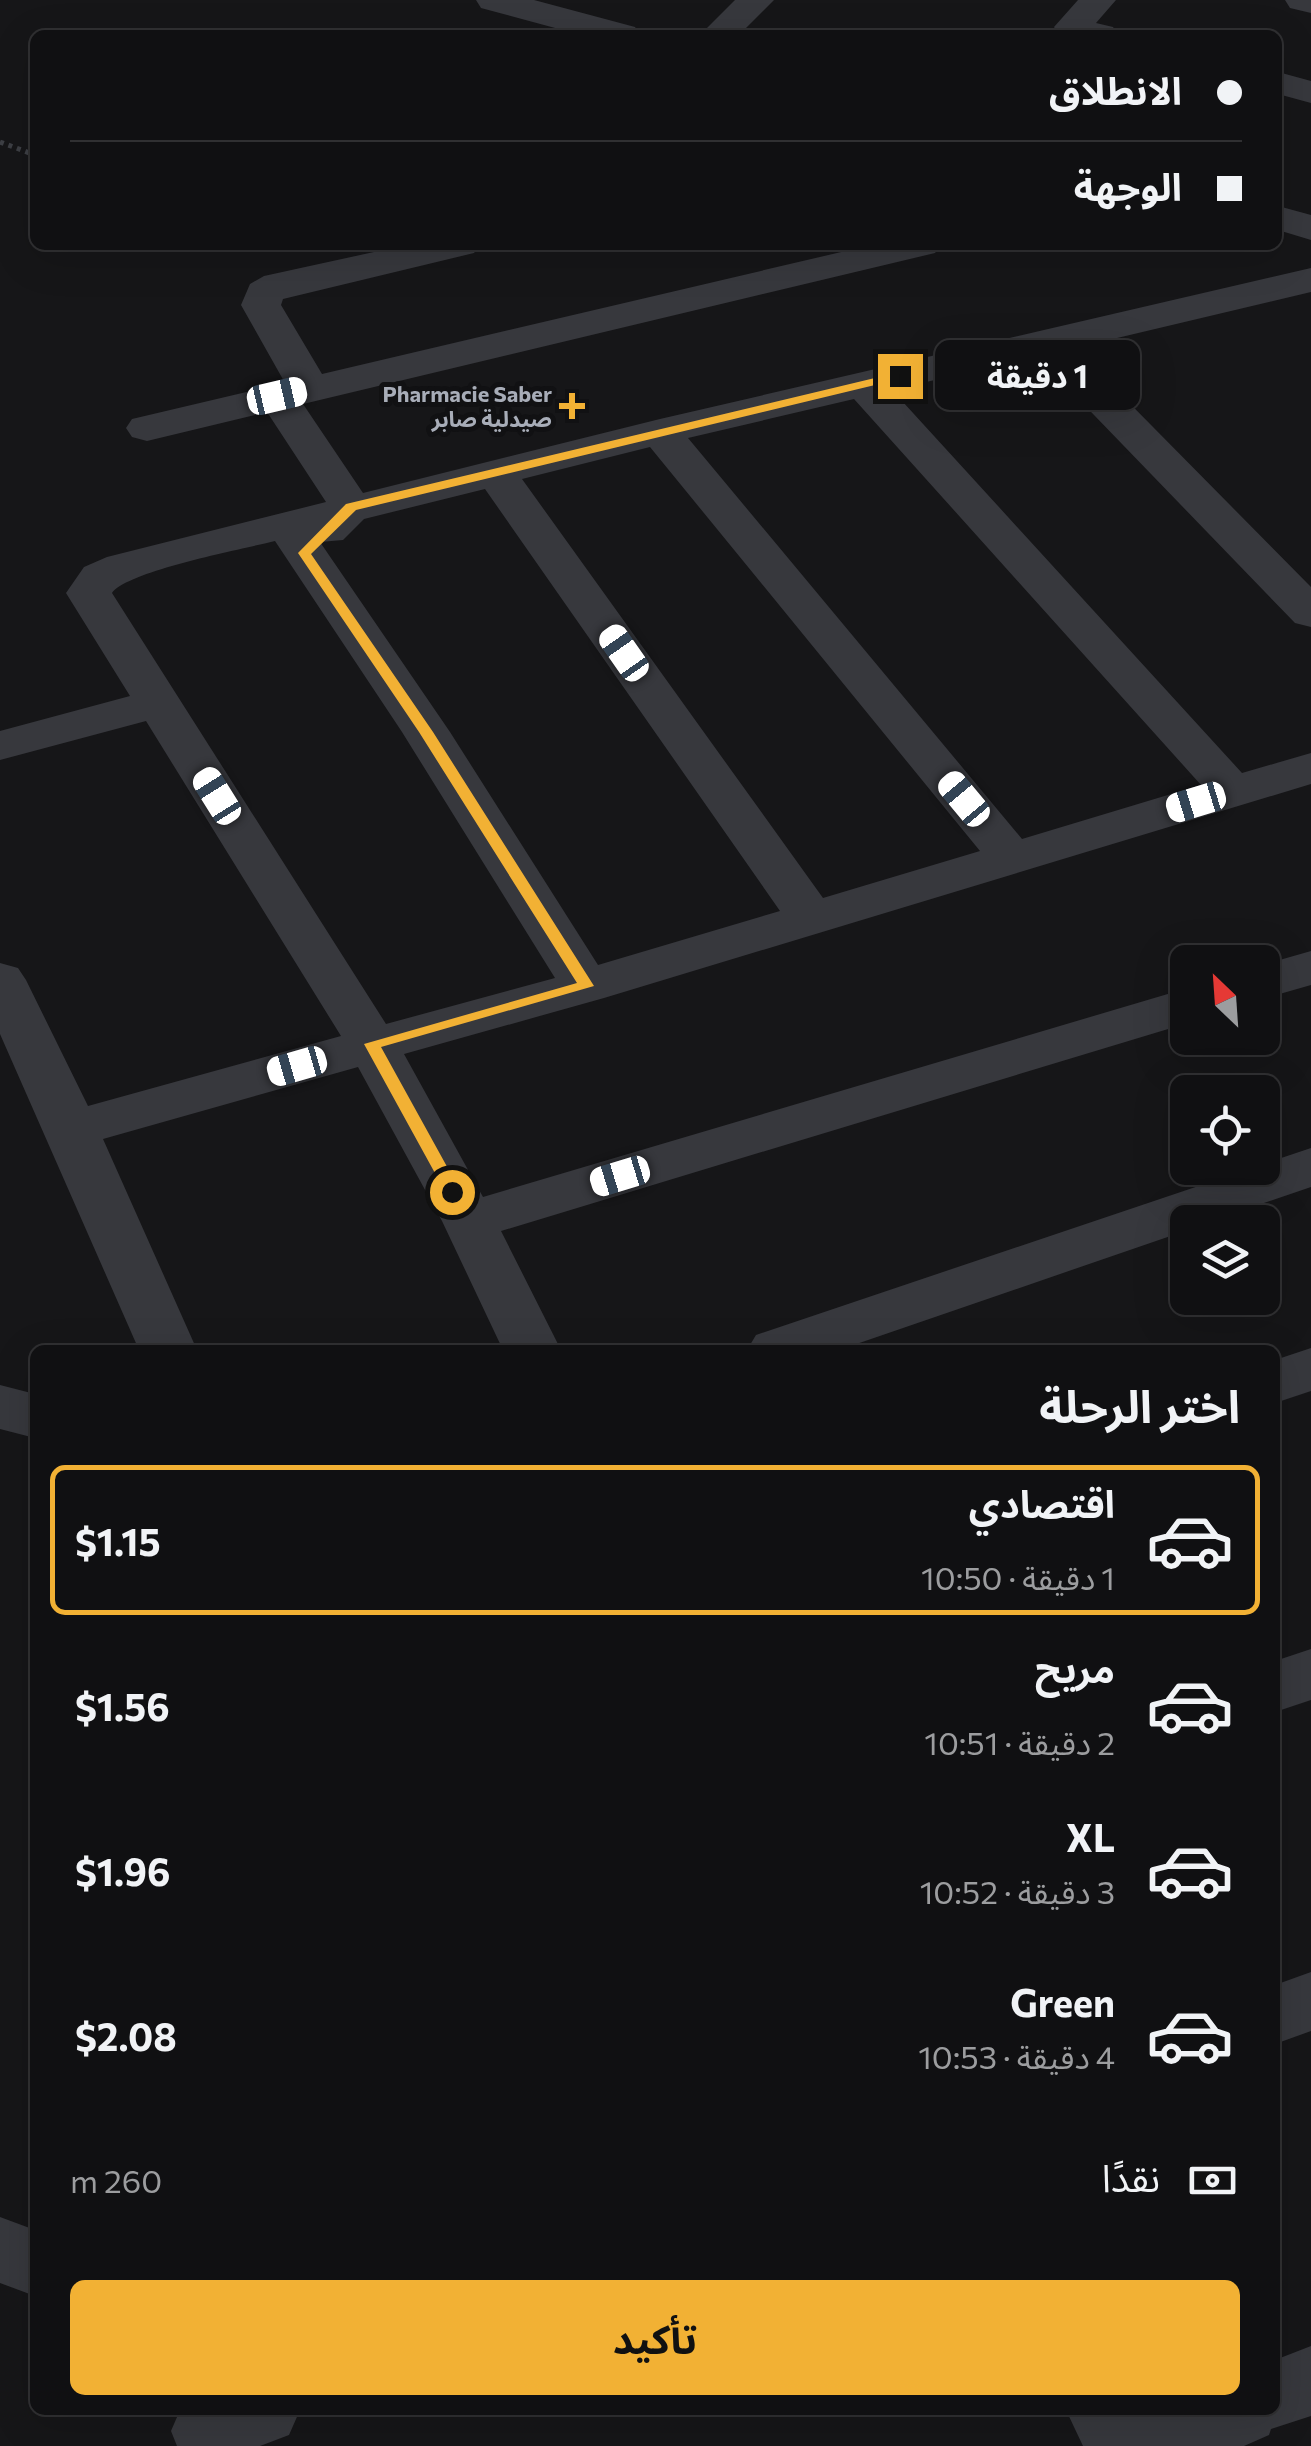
<!DOCTYPE html>
<html lang="ar">
<meta charset="utf-8">
<style>
:root{--surface:#101012;--page:#1e1e20;--text:#f1f3f6;--muted:#9c9d9f;--line:#303032;--accent:#f2b134}
body{margin:0;font-family:Commissioner,"Noto Sans Arabic",sans-serif;background:var(--page);color:var(--text);direction:rtl;height:100vh;display:flex;flex-direction:column;font-size:38px;white-space:nowrap}
*{box-sizing:border-box;margin:0}
p{font-size:32px;color:var(--muted)}
.icon{flex:none;width:55px;height:55px;fill:none;stroke:currentColor;stroke-width:2;stroke-linecap:round;stroke-linejoin:round}
.map{position:relative;flex:1;overflow:hidden;direction:ltr}
.sheet{position:absolute;left:30px;top:1345px;width:1250px;height:1070px;display:flex;flex-direction:column;background:var(--surface);border-radius:15px;box-shadow:0 10px 40px #0002,0 0 0 2px var(--line);direction:rtl}
.sheet>*{flex:none}
.guide{position:absolute;left:30px;top:30px;width:1252px;height:220px;border-radius:15px;box-shadow:0 10px 40px #0002,0 0 0 2px var(--line);direction:rtl;display:grid;align-content:center;height:220px;padding:0 40px;background:var(--surface)}
.needle{width:65px;rotate:335deg}
.tools{position:absolute;left:1170px;top:945px;display:grid;gap:20px}
.tools a{display:grid;place-items:center;width:110px;height:110px;border-radius:15px;background:var(--surface);box-shadow:0 10px 40px #0002,0 0 0 2px var(--line);font-size:50px}
.end{position:absolute;width:45px;height:45px;margin:-22px;border:12px solid #f2b134;background:#111;box-shadow:0 0 0 5px #111}
.from{border-radius:50%}
.bubble{position:absolute;height:70px;border-radius:15px;background:var(--surface);box-shadow:0 10px 40px #0002,0 0 0 2px var(--line);font-size:32px;font-weight:700;line-height:70px;text-align:center;direction:rtl}
.car{position:absolute;width:30px;height:60px;margin:-30px -15px;border-radius:12px;box-shadow:0 0 8px 2px #0007;background:linear-gradient(#fff 24%,#345 0 40%,#fff 0 76%,#345 0 86%,#fff 0)}
.guide b{display:flex;align-items:center;gap:35px;height:95px;font-size:38px}
.guide b+b{border-top:2px solid var(--line)}
.guide i{width:25px;height:25px;background:var(--text)}
ul{padding:0;list-style:none}
li{display:flex;align-items:center;gap:30px;height:150px;margin:0 20px 15px;padding:0 20px;border:5px solid transparent;border-radius:15px}
li div{flex:1}
li b{display:block;font-size:38px}
li em{font-style:normal;font-weight:700}
li.on{border-color:var(--accent)}
li>.icon{width:90px;height:90px;stroke-width:1.5}
h2{padding:0 40px;font-size:45px;line-height:120px}
.pay{display:flex;align-items:center;gap:25px;height:110px;padding:0 40px;font-size:38px}
.pay p{margin-inline-start:auto}
.button{display:flex;gap:20px;margin-top:auto;padding:20px 40px}
.button a{flex:1;height:115px;border-radius:15px;background:var(--accent);color:#111;font-size:40px;font-weight:700;line-height:115px;text-align:center}
.map>svg:first-child{display:block}
</style>
<div class="map">
<svg width="1311" height="2446" viewBox="0 0 1311 2446">
<rect width="100%" height="100%" fill="#161618"/>
<g fill="none" stroke-linecap="round" stroke-linejoin="round">
<path stroke="#3d3f44" stroke-width="5" stroke-dasharray="4 5" stroke-linecap="butt" d="M 0,142 L 35,155"/>
<path fill="#37383d" fill-rule="evenodd" d="M 476,0 L 534,0 L 635,27 L 640,35 L 581,35 L 481,8 Z
M 735,0 L 774,0 L 739,35 L 700,35 Z
M 1078,0 L 1116,0 L 1096,23 L 1113,27 L 1118,35 L 1059,35 L 1054,27 Z
M 1285,0 L 1311,0 L 1311,13 L 1290,8 Z
M 1278,72 L 1311,81 L 1311,103 L 1278,94 Z
M 1278,206 L 1311,215 L 1311,240 L 1278,230 Z
M 406,245 L 480,245 L 474,253 L 283,299 L 281,305 L 322,374 L 871,245 L 941,245 L 935,253 L 303,404 L 363,493 L 660,419 L 1311,268 L 1311,292 L 1075,348 L 1311,587 L 1311,627 L 1295,623 L 1037,356 L 892,390 L 1242,773 L 1311,753 L 1311,784 L 604,998 L 404,1054 L 483,1197 L 1188,988 L 1188,1023 L 501,1231 L 561,1350 L 503,1350 L 442,1221 L 358,1067 L 103,1139 L 197,1350 L 139,1350 L 0,1034 L 0,963 L 18,968 L 26,980 L 88,1106 L 341,1036 L 146,721 L 0,760 L 0,731 L 130,696 L 66,593 L 84,567 L 107,557 L 326,502 L 267,412 L 147,441 L 132,437 L 126,428 L 132,419 L 285,383 L 241,305 L 250,284 L 264,276 ZM 854,399 L 1201,785 L 1022,839 L 688,438 ZM 650,447 L 980,851 L 823,898 L 522,479 ZM 485,489 L 780,911 L 598,965 L 450,732 L 320,542 L 343,540 L 364,519 ZM 275,541 L 402,732 L 555,978 L 386,1024 L 112,593 C 127,571 243,549 275,541 Z
M 1311,951 L 1311,985 L 1262,999 L 1262,965 Z
M 1311,1148 L 1311,1187 L 1208,1222 L 1188,1222 L 1188,1230 L 839,1350 L 747,1350 L 756,1335 Z
M 1311,1348 L 1311,1391 L 1275,1403 L 1275,1360 Z
M 0,1385 L 35,1394 L 35,1438 L 0,1429 Z
M 1311,1649 L 1311,1700 L 1275,1712 L 1275,1661 Z
M 1311,1972 L 1311,2031 L 1275,2044 L 1275,1985 Z
M 0,2217 L 35,2230 L 35,2296 L 0,2283 Z
M 1311,2346 L 1311,2416 L 1271,2429 L 1269,2435 L 1244,2446 L 1083,2446 L 1066,2410 L 1142,2410 L 1146,2416 L 1161,2410 L 1275,2410 L 1275,2360 Z
M 180,2410 L 300,2410 L 289,2435 L 260,2446 L 177,2446 L 171,2431 Z"/>
</g>
<path fill="#f2b134" d="M 900,372 L 904,378 L 356,510 L 311,554 L 433,732 L 594,986 L 381,1047 L 461,1192 L 452,1197 L 447,1195 L 364,1044 L 577,983 L 419,732 L 298,553 L 346,504 Z"/>
<path fill="#f2b134" stroke="#111113" stroke-width="4" d="M567 391h10v10h10v10h-10v10h-10v-10h-10v-10h10z"/>
<g text-anchor="middle" dominant-baseline="central" stroke-width="10" stroke-linejoin="round" paint-order="stroke">
<g font-size="22" font-weight="bold" fill="#a8adb8" stroke="#111113" text-anchor="end">
<text x="552" y="393">Pharmacie Saber<tspan x="552" dy="25">صيدلية صابر</tspan></text>
</g>
</g>
</svg>
<div class="tools">
<a><svg class="needle" viewBox="-14 -14 28 28"><path d="M0-13l5 13h-10z" fill="#e53935"/><path d="M0 13l5-13h-10z" fill="#9c9d9f"/></svg></a>
<a><svg class="icon" aria-label="locate" viewBox="0 0 24 24"><circle cx="12" cy="12" r="6"/><path d="M12 2v4M12 18v4M2 12h4M18 12h4"/></svg></a>
<a><svg class="icon" aria-label="layers" viewBox="0 0 24 24"><path d="M12 4l9 5-9 5-9-5zM3 14l9 5 9-5"/></svg></a>
</div>
<i class="end from" style="left:452px;top:1192px"></i>
<i class="end" style="left:900px;top:376px"></i>
<div class="bubble" style="left:935px;top:340px;width:205px">1 دقيقة</div>
<i class="car" style="left:277px;top:396px;rotate:77deg"></i>
<i class="car" style="left:624px;top:653px;rotate:325deg"></i>
<i class="car" style="left:217px;top:796px;rotate:328deg"></i>
<i class="car" style="left:964px;top:799px;rotate:320deg"></i>
<i class="car" style="left:1196px;top:802px;rotate:253deg"></i>
<i class="car" style="left:297px;top:1066px;rotate:254deg"></i>
<i class="car" style="left:620px;top:1176px;rotate:253deg"></i>
<div class="guide">
<b><i class="from"></i>الانطلاق</b>
<b><i></i>الوجهة</b>
</div>
<section class="sheet">
<h2>اختر الرحلة</h2>
<ul>
<li class="on"><svg class="icon" aria-label="car" viewBox="0 0 24 24"><path d="M5 17H2v-5l4-1 3-4h7l3 4 3 1v5h-3M9 17h6M6 11h13"/><circle cx="7" cy="17" r="2"/><circle cx="17" cy="17" r="2"/></svg><div><b>اقتصادي</b><p>1 دقيقة · 10:50</p></div><em>$1.15</em></li>
<li><svg class="icon" aria-label="car" viewBox="0 0 24 24"><path d="M5 17H2v-5l4-1 3-4h7l3 4 3 1v5h-3M9 17h6M6 11h13"/><circle cx="7" cy="17" r="2"/><circle cx="17" cy="17" r="2"/></svg><div><b>مريح</b><p>2 دقيقة · 10:51</p></div><em>$1.56</em></li>
<li><svg class="icon" aria-label="car" viewBox="0 0 24 24"><path d="M5 17H2v-5l4-1 3-4h7l3 4 3 1v5h-3M9 17h6M6 11h13"/><circle cx="7" cy="17" r="2"/><circle cx="17" cy="17" r="2"/></svg><div><b>XL</b><p>3 دقيقة · 10:52</p></div><em>$1.96</em></li>
<li><svg class="icon" aria-label="car" viewBox="0 0 24 24"><path d="M5 17H2v-5l4-1 3-4h7l3 4 3 1v5h-3M9 17h6M6 11h13"/><circle cx="7" cy="17" r="2"/><circle cx="17" cy="17" r="2"/></svg><div><b>Green</b><p>4 دقيقة · 10:53</p></div><em>$2.08</em></li>
</ul>
<div class="pay"><svg class="icon" aria-label="cash" viewBox="0 0 24 24"><path d="M3 7h18v10H3z"/><circle cx="12" cy="12" r="2"/></svg>نقدًا<p>260 m</p></div>
<div class="button"><a>تأكيد</a></div>
</section>
</div>
